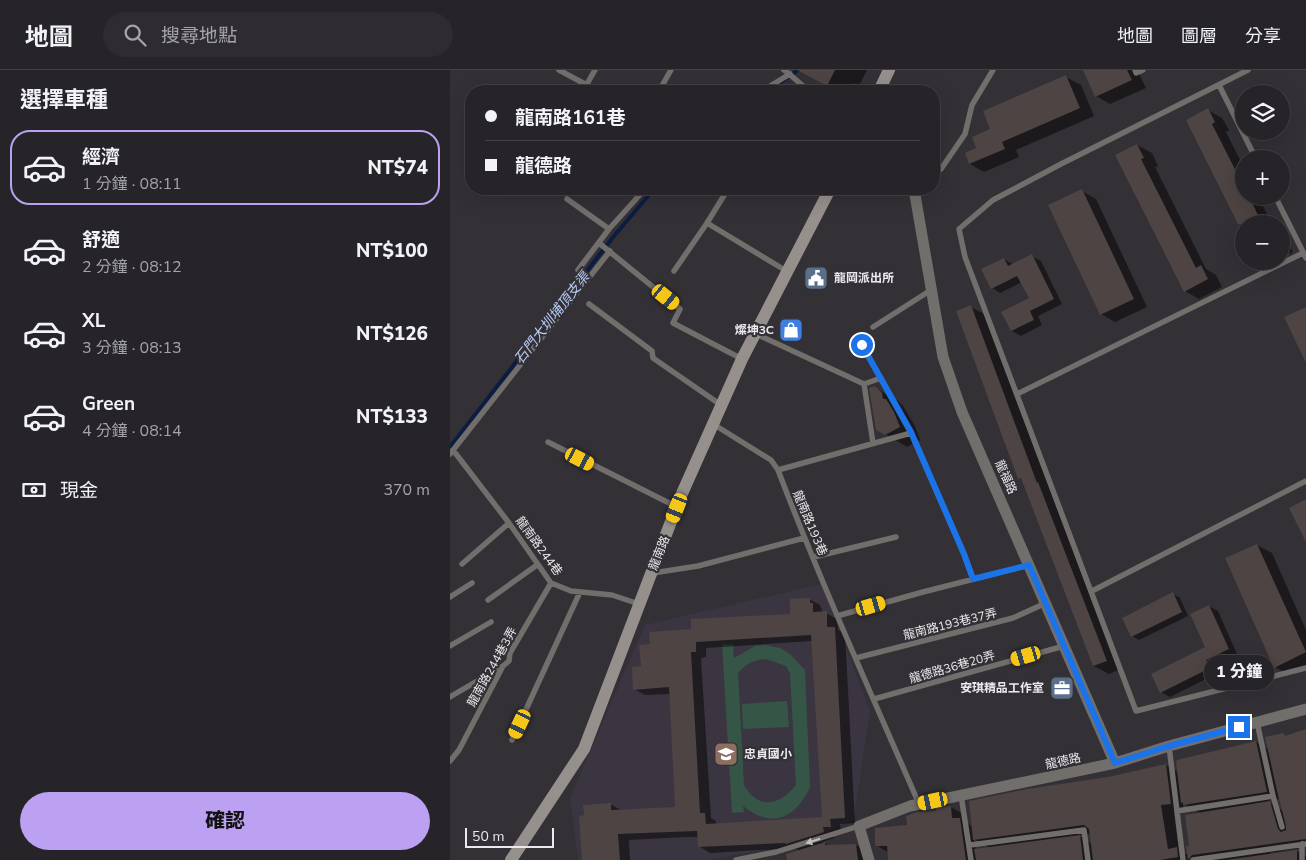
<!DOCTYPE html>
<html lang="zh-TW">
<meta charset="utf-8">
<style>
:root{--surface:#262428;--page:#2e2c30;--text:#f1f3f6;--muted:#a4a4a8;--line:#424145;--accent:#bca0f2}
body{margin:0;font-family:"Nunito Sans","Noto Sans TC",sans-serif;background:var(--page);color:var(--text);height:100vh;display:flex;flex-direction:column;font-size:19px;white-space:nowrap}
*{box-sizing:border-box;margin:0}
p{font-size:16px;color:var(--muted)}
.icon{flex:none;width:28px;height:28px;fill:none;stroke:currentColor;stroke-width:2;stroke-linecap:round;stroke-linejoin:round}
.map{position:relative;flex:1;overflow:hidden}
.drawer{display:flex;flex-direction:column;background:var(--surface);width:450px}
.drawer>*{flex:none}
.top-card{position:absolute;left:15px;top:15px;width:475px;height:110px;border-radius:20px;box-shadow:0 5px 20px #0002,0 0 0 1px var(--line);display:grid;align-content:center;height:110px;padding:0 20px;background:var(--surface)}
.tools{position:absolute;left:785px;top:15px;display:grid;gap:10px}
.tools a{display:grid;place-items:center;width:55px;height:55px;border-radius:50%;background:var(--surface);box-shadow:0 5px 20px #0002,0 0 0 1px var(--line);font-size:25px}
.scale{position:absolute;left:15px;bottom:12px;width:89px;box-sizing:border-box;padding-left:5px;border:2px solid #ebe9ed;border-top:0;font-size:14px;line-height:18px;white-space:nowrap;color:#ebe9ed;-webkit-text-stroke:4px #333036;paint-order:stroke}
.end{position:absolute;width:22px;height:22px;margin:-11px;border:6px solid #1a73e8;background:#fff;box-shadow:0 0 0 2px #fff}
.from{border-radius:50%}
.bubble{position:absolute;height:35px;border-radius:18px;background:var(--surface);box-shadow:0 5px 20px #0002,0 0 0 1px var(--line);font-size:16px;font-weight:800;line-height:35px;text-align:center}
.car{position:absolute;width:15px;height:30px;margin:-15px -8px;border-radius:6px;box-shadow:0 0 4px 1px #0007;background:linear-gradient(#f5c518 24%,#345 0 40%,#f5c518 0 76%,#345 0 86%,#f5c518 0)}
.top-card b{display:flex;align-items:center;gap:18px;height:48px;font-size:19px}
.top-card b+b{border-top:1px solid var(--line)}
.top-card i{width:12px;height:12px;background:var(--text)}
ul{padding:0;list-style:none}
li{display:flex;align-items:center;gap:15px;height:75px;margin:0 10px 8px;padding:0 10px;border:2px solid transparent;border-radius:20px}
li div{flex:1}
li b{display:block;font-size:19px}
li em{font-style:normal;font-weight:800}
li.selected{border-color:var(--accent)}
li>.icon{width:45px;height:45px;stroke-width:1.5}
h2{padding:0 20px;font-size:22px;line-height:60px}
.pay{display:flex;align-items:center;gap:12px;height:55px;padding:0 20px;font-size:19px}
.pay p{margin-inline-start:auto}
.primary-button{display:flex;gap:10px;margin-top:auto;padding:10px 20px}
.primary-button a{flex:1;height:58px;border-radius:30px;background:var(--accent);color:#111;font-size:20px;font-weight:800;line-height:58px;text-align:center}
header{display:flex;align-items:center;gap:30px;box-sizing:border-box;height:70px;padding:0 25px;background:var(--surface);border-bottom:1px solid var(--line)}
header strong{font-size:24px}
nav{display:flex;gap:28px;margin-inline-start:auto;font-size:18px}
.search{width:350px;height:45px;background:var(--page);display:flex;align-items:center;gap:12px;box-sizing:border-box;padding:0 18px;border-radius:28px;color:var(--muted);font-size:19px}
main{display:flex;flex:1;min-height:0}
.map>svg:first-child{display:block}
</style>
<header>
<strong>地圖</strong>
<div class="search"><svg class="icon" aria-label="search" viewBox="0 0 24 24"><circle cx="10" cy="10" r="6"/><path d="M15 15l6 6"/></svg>搜尋地點</div>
<nav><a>地圖</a><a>圖層</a><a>分享</a></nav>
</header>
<main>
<section class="drawer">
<h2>選擇車種</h2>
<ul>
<li class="selected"><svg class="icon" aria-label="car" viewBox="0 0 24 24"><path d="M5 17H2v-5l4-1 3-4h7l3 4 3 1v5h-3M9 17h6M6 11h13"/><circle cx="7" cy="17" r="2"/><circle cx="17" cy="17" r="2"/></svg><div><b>經濟</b><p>1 分鐘 · 08:11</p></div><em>NT$74</em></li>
<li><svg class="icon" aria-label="car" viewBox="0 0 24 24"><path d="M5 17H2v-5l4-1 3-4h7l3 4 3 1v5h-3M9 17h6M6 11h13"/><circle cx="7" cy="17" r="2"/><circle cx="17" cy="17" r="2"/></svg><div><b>舒適</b><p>2 分鐘 · 08:12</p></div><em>NT$100</em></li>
<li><svg class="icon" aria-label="car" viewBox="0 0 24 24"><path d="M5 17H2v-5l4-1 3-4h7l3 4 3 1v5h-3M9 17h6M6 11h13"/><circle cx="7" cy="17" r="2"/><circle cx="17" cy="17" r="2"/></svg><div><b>XL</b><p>3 分鐘 · 08:13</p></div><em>NT$126</em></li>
<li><svg class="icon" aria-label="car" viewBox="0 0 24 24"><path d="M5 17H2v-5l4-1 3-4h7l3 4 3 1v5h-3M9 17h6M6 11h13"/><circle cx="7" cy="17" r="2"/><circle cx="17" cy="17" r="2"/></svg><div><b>Green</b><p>4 分鐘 · 08:14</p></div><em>NT$133</em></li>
</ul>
<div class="pay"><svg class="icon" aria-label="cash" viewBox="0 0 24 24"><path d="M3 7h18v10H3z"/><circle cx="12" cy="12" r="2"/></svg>現金<p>370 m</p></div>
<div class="primary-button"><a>確認</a></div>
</section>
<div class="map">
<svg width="856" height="790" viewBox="0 0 856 790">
<rect width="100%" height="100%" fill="#333036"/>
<path fill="#3b3541" d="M 371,514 L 420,640 L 404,749 L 356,772 L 258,790 L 128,790 L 120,728 L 195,555 Z"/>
<path fill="#355647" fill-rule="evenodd" d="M 272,574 L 283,574 L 284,588 L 305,576 L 315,575 L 330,578 L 340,584 L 355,600 L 360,717 C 345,749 322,759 293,736 L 294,742 L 282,743 ZM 316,589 L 336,596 L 340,603 L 346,715 C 330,735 309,741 294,715 L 288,603 C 297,593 303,590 316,589 Z
M 337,631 L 339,657 L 293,659 L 292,634 Z"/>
<path fill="#0007" fill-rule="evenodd" d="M 356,0 L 417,0 L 409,16 L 405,13 L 401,21 L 388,21 L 374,14 Z
M 634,0 L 687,0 L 696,18 L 660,34 L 646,26 Z
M 616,7 L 631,15 L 644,46 L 566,80 L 569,87 L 534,102 L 520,94 L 528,79 Z
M 758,40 L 772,48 L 779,60 L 776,62 L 794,98 L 794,126 L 808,126 L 822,154 L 794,154 L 794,162 L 737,50 Z
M 687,75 L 702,83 L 708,96 L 705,97 L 756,199 L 766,205 L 772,217 L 749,229 L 735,221 L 667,86 Z
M 632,121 L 646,129 L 697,237 L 665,252 L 651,244 Z
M 831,167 L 836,170 L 843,182 L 831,188 Z
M 582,186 L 591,191 L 612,234 L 588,246 L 592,255 L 571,266 L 562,261 L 580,229 L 572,212 L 550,223 L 542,218 L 554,189 L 564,195 Z
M 521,237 L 536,245 L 671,599 L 659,604 L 644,596 L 573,410 L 569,408 Z
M 425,318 L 447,330 L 453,336 L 465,356 L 470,370 L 457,377 L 427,359 Z
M 807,475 L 822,483 L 856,560 L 856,598 L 840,605 L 825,597 Z
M 723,524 L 730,528 L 738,546 L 689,570 L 682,566 Z
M 359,529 L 370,535 L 373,543 L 376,543 L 387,549 L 388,560 L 395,564 L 405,753 L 390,754 L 391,763 L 384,763 L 384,768 L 372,772 L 380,776 L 406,775 L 419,783 L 420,790 L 338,790 L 350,781 L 345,778 L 260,783 L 249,776 L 249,767 L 236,767 L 179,770 L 180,790 L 134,790 L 160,734 L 171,740 L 226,738 L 220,624 L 195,625 L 184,619 L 201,575 L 242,561 L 342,545 ZM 362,571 L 373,748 L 266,755 L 266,751 L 261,748 L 251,588 L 256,587 L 256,578 Z
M 759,536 L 768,541 L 787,584 L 763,595 L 768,603 L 720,627 L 711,622 L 756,578 Z
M 856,660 L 856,777 L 820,783 L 821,785 L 847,781 L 856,786 L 856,790 L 440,790 L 439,783 L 426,775 L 458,756 L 501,737 L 513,744 L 514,752 L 523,757 L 658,708 L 716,695 L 728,702 L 806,672 L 819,680 L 833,664 L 837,667 ZM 830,729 L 833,741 L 817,731 ZM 733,733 L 750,743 L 738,785 L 729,780 L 724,742 L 734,741 ZM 640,764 L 642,774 L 628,765 ZM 524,769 L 540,778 L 526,780 Z"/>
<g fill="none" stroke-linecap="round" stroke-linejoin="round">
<path stroke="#0c1d42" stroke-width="4" d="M 319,21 L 348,0
M 0,377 L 164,166 L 204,119"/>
</g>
<path fill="#4d4443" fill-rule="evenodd" d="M 347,0 L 385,0 L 377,16 Z
M 633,0 L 677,0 L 682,10 L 645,27 Z
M 616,5 L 630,38 L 552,72 L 555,79 L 519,94 L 515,83 L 526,78 L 522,67 L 540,59 L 533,41 Z
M 758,38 L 765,52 L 762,54 L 794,117 L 794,126 L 799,126 L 812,154 L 788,154 L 736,50 Z
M 687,74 L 694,88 L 691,89 L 746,198 L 751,195 L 758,209 L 734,222 L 665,85 Z
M 632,119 L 684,229 L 650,245 L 598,135 Z
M 582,184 L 604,229 L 580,241 L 584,250 L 561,261 L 551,242 L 579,228 L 567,206 L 541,219 L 531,199 L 554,188 L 558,196 Z
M 521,235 L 587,413 L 588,412 L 657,591 L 643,596 L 571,408 L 568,409 L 506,241 Z
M 856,237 L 856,293 L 834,247 Z
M 425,316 L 432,323 L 433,329 L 436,329 L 444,342 L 450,357 L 435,365 L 426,360 L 419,318 Z
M 856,429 L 856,472 L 839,438 Z
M 807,474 L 856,582 L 824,598 L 775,488 Z
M 723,522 L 732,542 L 681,567 L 672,548 Z
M 360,528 L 360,533 L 363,533 L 363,542 L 377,541 L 377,557 L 385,557 L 395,748 L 380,749 L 381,757 L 373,757 L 374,762 L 336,774 L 335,773 L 248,777 L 247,761 L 168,764 L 170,790 L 132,790 L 129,746 L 134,745 L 133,735 L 161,733 L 161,740 L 225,737 L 219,617 L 183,620 L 182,597 L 191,596 L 189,575 L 200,574 L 199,562 L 241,559 L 241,549 L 340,544 L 340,529 ZM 361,565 L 372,747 L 256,754 L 255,743 L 250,743 L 241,582 L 246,582 L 246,572 Z
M 759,535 L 779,579 L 756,590 L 760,598 L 710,623 L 701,604 L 755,577 L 740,544 Z
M 856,659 L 856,769 L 742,785 L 738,790 L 736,776 L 739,776 L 735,745 L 820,731 L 828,759 L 831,762 L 836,760 L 836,756 L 828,725 L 815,667 L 834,663 L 835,666 Z
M 806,671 L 817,722 L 733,735 L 733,732 L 731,733 L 726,692 L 727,690 Z
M 716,694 L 721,734 L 711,735 L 718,779 L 727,777 L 728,787 L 710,790 L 643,790 L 639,759 L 634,755 L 523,770 L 519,731 L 577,719 L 658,707 Z
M 501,736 L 502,748 L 510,748 L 516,790 L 438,790 L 437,776 L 425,776 L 425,758 L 457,755 L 456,746 L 467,742 L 486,741 L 486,738 Z
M 630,765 L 633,790 L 526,790 L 524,779 Z
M 375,772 L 375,775 L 406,774 L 408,790 L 337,790 L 336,784 Z
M 847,780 L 847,790 L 776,790 Z"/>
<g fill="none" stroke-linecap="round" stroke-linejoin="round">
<path stroke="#726e6c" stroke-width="5.5" d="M 109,0 L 148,21
M 334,0 C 343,6 350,15 360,21
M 685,0 L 686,3 L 693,0
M 798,0 L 611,94 L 543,130 L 509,159 L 515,187 L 686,641 L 856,598
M 769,15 L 806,89
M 133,21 L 145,0
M 209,21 L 221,0
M 312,21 L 340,4
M 491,99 L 515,64 L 522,35 L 543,0
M 825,126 L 856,188
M 117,129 L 159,159
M 257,153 L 278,119
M 149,173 L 230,239 L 223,253 L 292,289
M 128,200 L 159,159 L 195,119
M 224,201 L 257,153 L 338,202
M 139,234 L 202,281 L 203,288 L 271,335
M 423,257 L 481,220
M 306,264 L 414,314 L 431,308
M 412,275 L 461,363 L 514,484 L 523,509
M 414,314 L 423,373
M 567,324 L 853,183
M 263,354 L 321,390 L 328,400 C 371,513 421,623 469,734
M 98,372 L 227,437
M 3,380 L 59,453 L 101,513 L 121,521 L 162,525 L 189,534
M 0,384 L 160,181
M 328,400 L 461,363
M 364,487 L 446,467
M 12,494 L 59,453
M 203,503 L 248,496 L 354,468
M 642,521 L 856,411
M 0,527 L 22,513
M 38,530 L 87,495
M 387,546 L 473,522 L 579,495
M 0,576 L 41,552
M 406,588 L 563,548 L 596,533
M 0,627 L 53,596
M 424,629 L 614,576
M 807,652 L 823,726 L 832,757
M 62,670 L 130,522
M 719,676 L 733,790
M 0,691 L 9,680 L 53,596 L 59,591 L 60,583 L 101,513
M 511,725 L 521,790
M 727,741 L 823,726
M 852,774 L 852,790
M 520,775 L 634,760 L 638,790
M 286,790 L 326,782 L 409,756
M 743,790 L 856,774"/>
<path stroke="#726e6c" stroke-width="11" d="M 464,119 L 493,287 L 512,342 L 665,693
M 419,790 L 409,756 L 460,736 L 665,693 L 719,676 L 856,639"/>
<path stroke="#96908d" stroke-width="12" d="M 429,21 L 439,0
M 61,790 L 134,679 L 230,428 L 292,289 L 380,119"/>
</g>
<defs><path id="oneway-solid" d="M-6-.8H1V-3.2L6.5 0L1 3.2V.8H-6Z" transform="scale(1.25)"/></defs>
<use fill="#c1bec0" href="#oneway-solid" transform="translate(363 771) rotate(162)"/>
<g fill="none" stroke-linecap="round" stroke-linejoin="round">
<path stroke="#1a73e8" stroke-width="6" d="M 412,275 L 461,362 L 514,484 L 523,509 L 579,495 L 665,693 L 719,676 L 789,657"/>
</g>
<defs>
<g id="civic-square" transform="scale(1.25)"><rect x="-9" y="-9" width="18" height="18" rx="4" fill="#5c6f8a" stroke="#333036"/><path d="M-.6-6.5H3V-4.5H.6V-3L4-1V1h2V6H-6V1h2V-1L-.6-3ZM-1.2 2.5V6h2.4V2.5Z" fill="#fff"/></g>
<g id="shop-square" transform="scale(1.25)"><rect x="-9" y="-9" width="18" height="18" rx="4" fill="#3f7fe0" stroke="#333036"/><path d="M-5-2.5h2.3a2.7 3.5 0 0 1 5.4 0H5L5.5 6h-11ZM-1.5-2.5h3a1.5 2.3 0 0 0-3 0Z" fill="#fff"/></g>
<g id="office-square" transform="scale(1.25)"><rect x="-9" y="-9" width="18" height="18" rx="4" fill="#5c6f8a" stroke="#333036"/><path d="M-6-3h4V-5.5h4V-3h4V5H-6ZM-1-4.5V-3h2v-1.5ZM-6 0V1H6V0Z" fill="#fff"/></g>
<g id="school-square" transform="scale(1.25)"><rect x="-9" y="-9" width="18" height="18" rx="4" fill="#8d6e63" stroke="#333036"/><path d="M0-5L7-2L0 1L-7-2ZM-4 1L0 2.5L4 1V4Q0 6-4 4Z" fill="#fff"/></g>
</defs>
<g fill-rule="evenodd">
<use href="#civic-square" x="366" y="208"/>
<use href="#shop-square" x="341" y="260"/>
<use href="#office-square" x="612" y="618"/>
<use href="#school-square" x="276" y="684"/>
</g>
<g text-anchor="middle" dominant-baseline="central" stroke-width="4.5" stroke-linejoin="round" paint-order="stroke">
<g font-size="12" font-weight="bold" fill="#ebe9ed" stroke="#333036" text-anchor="start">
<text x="384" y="208">龍岡派出所</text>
<text x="324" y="260" text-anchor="end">燦坤3C</text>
<text x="594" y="618" text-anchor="end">安琪精品工作室</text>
<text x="294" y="684">忠貞國小</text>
</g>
<g font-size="12" fill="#ebe9ed" stroke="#333036">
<text transform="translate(556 407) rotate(66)">龍福路</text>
<text transform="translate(360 453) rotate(67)">龍南路193巷</text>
<text transform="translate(89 476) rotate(54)">龍南路244巷</text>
<text transform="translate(209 483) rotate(-68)">龍南路</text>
<text transform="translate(500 554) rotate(-14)">龍南路193巷37弄</text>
<text transform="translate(42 597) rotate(-61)">龍南路244巷3弄</text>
<text transform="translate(502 597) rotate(-16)">龍德路36巷20弄</text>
<text transform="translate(613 691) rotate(-12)">龍德路</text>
</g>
<g font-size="14" font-style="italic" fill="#b7ccf5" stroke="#333036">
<text transform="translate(102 248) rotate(-52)">石門大圳埔頂支渠</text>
</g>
</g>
</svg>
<div class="tools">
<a><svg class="icon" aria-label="layers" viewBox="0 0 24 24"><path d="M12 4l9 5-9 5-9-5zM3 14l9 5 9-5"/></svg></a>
<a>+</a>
<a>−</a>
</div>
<div class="scale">50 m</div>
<i class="end from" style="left:412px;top:275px"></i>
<i class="end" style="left:789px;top:657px"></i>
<div class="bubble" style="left:754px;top:585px;width:70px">1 分鐘</div>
<i class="car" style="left:216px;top:227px;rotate:129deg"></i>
<i class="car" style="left:130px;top:389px;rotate:117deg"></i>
<i class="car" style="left:227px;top:438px;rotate:202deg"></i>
<i class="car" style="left:421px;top:536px;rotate:74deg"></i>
<i class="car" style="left:576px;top:586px;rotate:254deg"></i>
<i class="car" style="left:70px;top:654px;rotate:205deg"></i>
<i class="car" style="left:483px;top:731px;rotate:258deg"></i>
<div class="top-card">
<b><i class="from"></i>龍南路161巷</b>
<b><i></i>龍德路</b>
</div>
</div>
</main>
